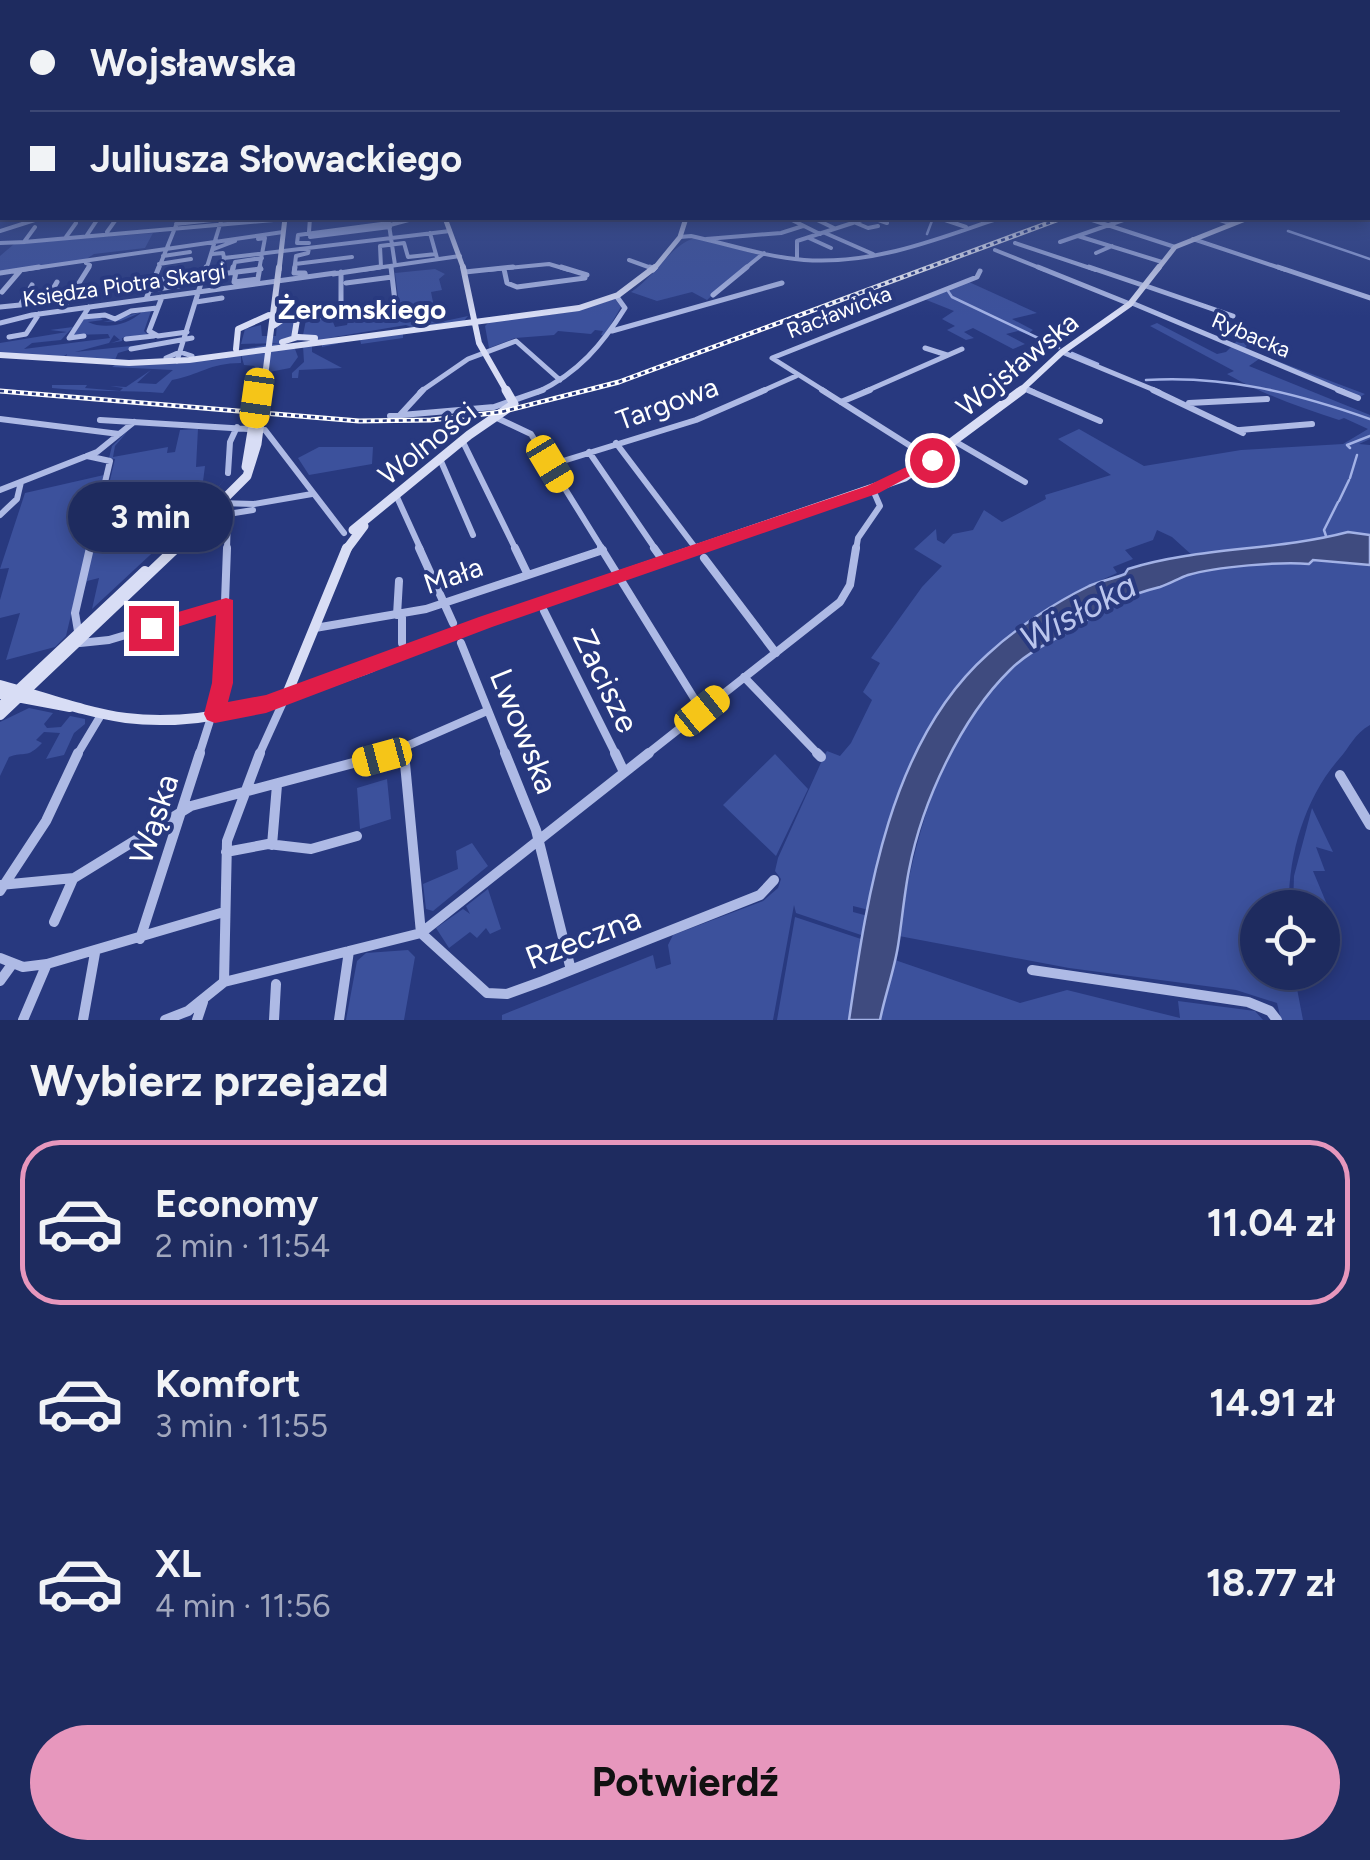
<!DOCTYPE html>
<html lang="pl">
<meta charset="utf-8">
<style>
:root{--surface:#1e2b5f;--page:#263365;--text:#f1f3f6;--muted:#a1a7bd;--line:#3c4774;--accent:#e797bd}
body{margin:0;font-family:Figtree,sans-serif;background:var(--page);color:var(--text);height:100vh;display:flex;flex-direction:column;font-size:38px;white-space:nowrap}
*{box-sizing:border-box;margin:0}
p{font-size:32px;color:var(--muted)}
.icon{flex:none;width:55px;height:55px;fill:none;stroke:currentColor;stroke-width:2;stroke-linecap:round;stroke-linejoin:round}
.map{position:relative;height:1020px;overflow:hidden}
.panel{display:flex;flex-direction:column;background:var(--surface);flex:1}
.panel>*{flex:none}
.banner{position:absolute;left:0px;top:0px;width:1370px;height:220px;box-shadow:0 5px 15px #0003,0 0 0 2px var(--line);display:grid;align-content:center;height:220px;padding:0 30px;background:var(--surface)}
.controls{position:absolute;left:1240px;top:890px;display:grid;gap:20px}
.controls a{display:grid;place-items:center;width:100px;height:100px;border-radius:50%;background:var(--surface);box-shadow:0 5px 15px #0003,0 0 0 2px var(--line);font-size:50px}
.end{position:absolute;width:45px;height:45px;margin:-22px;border:12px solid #e11d48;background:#fff;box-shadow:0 0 0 5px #fff}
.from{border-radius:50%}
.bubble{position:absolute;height:70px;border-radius:35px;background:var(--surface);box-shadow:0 5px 15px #0003,0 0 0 2px var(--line);font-size:32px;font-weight:700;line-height:70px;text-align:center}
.car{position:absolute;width:30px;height:60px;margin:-30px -15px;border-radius:12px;box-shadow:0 0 8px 2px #0007;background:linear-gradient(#f5c518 24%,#345 0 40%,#f5c518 0 76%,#345 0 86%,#f5c518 0)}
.banner b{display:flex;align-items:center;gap:35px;height:95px;font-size:38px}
.banner b+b{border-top:2px solid var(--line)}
.banner i{width:25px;height:25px;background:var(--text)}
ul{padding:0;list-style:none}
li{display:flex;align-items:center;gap:30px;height:165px;margin:0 20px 15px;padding:0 10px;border:5px solid transparent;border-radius:40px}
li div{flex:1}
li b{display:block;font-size:38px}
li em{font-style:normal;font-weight:700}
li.on{border-color:var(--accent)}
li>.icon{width:90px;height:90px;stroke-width:1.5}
h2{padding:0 30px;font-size:45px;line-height:120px}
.primary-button{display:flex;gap:20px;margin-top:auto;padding:20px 30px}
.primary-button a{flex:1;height:115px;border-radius:60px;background:var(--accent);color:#111;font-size:40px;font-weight:700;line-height:115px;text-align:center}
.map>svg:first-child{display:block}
</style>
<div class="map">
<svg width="1370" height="1020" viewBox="0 0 1370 1020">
<rect width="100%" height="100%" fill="#28397f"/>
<path fill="#3c519c" d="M 153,233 L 145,248 L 94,254 L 82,262 L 0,272 L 0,256 L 14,244 Z
M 695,238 L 759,255 L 707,300 L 692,292 L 657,301 L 631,292 C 655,277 670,245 695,238 Z
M 435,269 L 445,274 L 439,279 L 442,290 L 431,292 L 437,322 L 417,327 L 468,316 L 463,322 L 414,328 L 406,325 L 328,338 L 403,330 L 403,338 L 361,344 L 360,339 L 322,347 L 322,342 L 315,341 L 317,336 L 312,336 L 312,352 L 342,368 L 299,370 L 298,378 L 292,378 L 292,373 L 304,362 L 303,346 L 310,342 L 303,335 L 306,320 L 299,311 L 318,308 L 318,312 L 339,305 L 338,314 L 309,317 L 331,317 L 335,327 L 347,325 L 349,318 L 387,313 L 392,314 L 393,320 L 401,319 L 395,273 Z
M 969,282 L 1037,313 L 1012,319 L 1033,330 L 1029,333 L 1034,336 L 1018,331 L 1006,334 L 1025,344 L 1013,349 L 973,328 L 964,332 L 974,338 L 966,340 L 947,330 L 955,326 L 942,319 L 954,311 L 924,299 Z
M 276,284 L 269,336 L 276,336 L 277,323 L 296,322 L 294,336 L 297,324 L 295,335 L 283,346 L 295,349 L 298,357 L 290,368 L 254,375 L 249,370 L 255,366 L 244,365 L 241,354 L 241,363 C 209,363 200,375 172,380 L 163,393 C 127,390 91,392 52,388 L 52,385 L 87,385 L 85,388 L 120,391 L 123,388 L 110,386 L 126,387 L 151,370 L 137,383 L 156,384 L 173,370 L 112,367 L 115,365 L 217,360 L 246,352 L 242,349 L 279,343 L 241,344 L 245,329 L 261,325 L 262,336 L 268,336 Z
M 615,299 L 621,307 L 604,336 L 601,335 L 603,331 L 595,330 L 591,334 L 558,331 L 554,335 L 515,338 L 489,348 L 485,326 L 489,322 L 571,312 Z
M 151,311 L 144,331 L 148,335 L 122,338 L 122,341 L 111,343 L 120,340 L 114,335 L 109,343 L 75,352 L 149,344 L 118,353 L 115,360 L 66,357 L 67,354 L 63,357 L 0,353 L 0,343 L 67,332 L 50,330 L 73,327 L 61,340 L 32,343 L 24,349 L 110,338 L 108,334 L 73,335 L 84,319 L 99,317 L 103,320 L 88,322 C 105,330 128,325 142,312 L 121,321 L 103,322 C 120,319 134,312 151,311 Z
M 1157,323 L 1217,354 L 1226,352 L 1238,340 L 1249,343 L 1243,351 L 1264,356 L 1365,394 L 1358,398 L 1259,359 L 1249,366 L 1370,415 L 1370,439 L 1359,444 L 1370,445 L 1370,535 C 1350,532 1336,536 1317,540 C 1276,548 1234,548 1193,556 L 1172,537 L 1157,530 L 1153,540 L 1125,550 L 1133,559 L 1113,567 L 1117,573 C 997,626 928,698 889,828 C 882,854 870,883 869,910 L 853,906 L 853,912 L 868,916 L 861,935 L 796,913 L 794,905 L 773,1020 L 502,1020 L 502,1015 L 653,955 L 656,969 L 671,964 L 668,945 L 673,935 L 763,901 L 778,888 L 781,879 L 775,871 L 778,858 L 824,756 L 827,751 L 840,756 L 851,743 L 872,700 L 863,692 L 880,663 L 871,658 L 922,587 L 942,566 L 914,549 L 936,529 L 937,540 L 944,544 L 953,534 L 973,530 L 984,510 L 1002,522 L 1046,499 L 1045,495 L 1111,475 L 1058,439 L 1079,429 L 1144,466 L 1241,450 L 1343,444 L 1368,429 L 1344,418 L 1339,420 C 1301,408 1262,394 1227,374 L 1234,371 L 1150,326 Z
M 198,429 L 196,467 L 205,466 L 201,497 L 211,496 L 228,475 L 206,503 L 92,609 L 99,578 L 87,581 L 82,596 L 115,459 L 109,458 L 112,446 L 128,431 L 115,446 L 113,457 L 168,447 L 167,453 L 175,452 L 180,430 Z
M 319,447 L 373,447 L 372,464 L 309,475 L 298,458 Z
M 104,475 L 66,636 L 55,647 L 6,660 L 20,613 L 0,618 L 0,600 L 9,568 L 0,569 L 25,493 Z
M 1313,560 L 1370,565 L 1370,725 C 1354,734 1350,747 1339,759 C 1305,798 1288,855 1289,907 L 1258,908 L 1258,972 L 1294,973 L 1303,1020 L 1281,1020 L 1277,1003 L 1236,990 L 1069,968 L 899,936 C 915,823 956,674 1073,628 C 1083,624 1090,615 1097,610 C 1115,596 1139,592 1160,587 C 1170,584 1179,578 1189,575 C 1216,567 1281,561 1309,564 Z
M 29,708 L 53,713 L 44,724 L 47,728 L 61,727 L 70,716 L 85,719 L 85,724 L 74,733 L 64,755 L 46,759 L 60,733 L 44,732 L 36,740 L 42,743 C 27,759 25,751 9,757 L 0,776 L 0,722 Z
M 775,754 L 808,789 L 776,856 L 723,805 Z
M 387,779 L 391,819 L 360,829 L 357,788 Z
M 1312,808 L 1333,852 L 1316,847 L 1325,871 L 1313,871 L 1336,926 L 1323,924 L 1322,908 L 1293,907 L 1294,876 Z
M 472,843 L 488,866 L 433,911 L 426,909 L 423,884 L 458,869 L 456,851 Z
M 488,889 L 501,929 L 490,934 L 486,928 L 477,938 L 470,932 L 449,948 L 436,928 L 463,909 L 470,914 L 466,906 Z
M 795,917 L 861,939 L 849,1020 L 777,1020 Z
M 408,950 L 415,957 L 404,1020 L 346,1020 L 357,961 L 366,953 Z
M 895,960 L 1020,1003 L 1067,990 L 1180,1018 L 1178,1001 L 1255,1011 L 1263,1020 L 880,1020 Z"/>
<path fill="#3f4b7f" stroke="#a3b2e6" stroke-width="2.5" d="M 1348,532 L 1370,535 L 1370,565 L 1313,560 L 1309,564 C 1282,561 1215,567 1188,575 C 1179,578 1170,584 1160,587 C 1127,595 1107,606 1079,625 C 1057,639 1031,649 1010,670 C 961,718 922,802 909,870 C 904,895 902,921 898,946 C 894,971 885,995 880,1020 L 849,1020 C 867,897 889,742 988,654 C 1016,628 1056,602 1089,586 C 1100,581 1113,579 1125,574 L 1128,569 C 1198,547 1276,551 1348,532 Z"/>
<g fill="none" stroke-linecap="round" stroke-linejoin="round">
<path stroke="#a3b2e6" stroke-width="2.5" d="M 1288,231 L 1370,259
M 927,234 L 933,218
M 948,291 L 952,297 L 1059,348
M 1072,353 L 1098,364
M 1146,380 C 1225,375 1296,393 1370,419
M 1350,448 L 1347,445 L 1370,436
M 1350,478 L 1357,455
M 1339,501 L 1349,480
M 1326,536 L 1324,530 L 1338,502"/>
<path stroke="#aebae5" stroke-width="4" d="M 63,218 L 78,218
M 388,218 L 395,265
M 788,218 L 820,234
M 813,218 L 834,228
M 873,218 L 887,223
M 939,218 L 966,227
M 1214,218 L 1232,224
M 1089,219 L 1175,247
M 856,223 L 868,228 L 878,226
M 176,224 L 230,218
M 390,225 L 416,218
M 0,231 L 41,218
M 107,232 L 117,218
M 309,232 L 310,218
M 430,233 L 437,258
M 825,233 L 873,254
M 87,235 L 97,220
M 1078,236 L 1162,262
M 66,237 L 76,223
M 310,237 L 390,227
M 680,237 L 691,236 C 728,244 766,257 804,260 C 872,265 936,240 999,218
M 809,238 L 831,248
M 258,239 L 265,238 L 259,270
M 706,239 L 781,233 L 803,226
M 1193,239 L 1286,270
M 24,242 L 285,219
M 24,242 L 35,227
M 1060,242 L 1129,218
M 0,243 L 26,242
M 309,243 L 297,243 L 298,235 L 389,223
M 1015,243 L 1096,270
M 214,249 L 235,241
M 995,250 L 1045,270
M 1096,253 L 1112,246
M 212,254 L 223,253 L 224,258 L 450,231
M 163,256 L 190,252
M 797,259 L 797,241 L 868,218
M 629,260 L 654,269
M 86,263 L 90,265 L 87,270
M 159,264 L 191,259
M 295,264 L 352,257
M 295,264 L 296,256 L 308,253 L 309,248
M 391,266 L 391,270
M 381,267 L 380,246 L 404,243 L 408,257 L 436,254
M 21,270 L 283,232
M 158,270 L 179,218
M 206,270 L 222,218
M 221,270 L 224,258
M 233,270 L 235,262 L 262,258
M 254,270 L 261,269
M 294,270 L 295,264
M 362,270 L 460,256
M 487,270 L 549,264 L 569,270
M 743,270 L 764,253"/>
<path stroke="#aebae5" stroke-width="5" d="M 295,267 L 294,273 L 305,273 L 306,277
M 391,267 L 397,319
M 561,267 L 587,275
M 650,267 L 654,269
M 1038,267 L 1130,304
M 1089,267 L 1145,286
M 1278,267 L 1370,298
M 504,269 L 507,283 L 517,287 L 585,278
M 232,272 L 233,267
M 236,272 L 234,282 L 258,279
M 341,272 L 341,316 L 396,311
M 465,272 L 513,267
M 0,273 L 39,267
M 220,274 L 261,269
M 333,274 L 380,267
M 153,281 L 190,275
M 346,283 L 392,277
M 257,284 L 260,267
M 32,285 L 20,305 L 46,301 L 57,282
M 1146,286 L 1233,316
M 216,287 L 221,267
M 151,290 L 184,285
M 2,292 L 20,271
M 713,295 L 747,267
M 162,297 L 149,331 L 158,336 L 187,332
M 146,299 L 159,267
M 196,302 L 222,298
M 1132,303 L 1344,392
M 0,307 L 20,305
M 62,310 L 89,267
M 83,317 L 105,315 L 115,319 L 131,311 L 157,308
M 311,318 L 341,314
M 0,323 L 32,315 L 335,273
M 612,331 L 782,283
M 84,336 L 69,338 L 89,307
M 9,337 L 26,334 L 39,314
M 126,339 L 154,336
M 925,348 L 947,355
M 131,349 L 192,338
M 1062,352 L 1159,392
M 166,358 L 180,352 L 192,356
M 177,361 L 206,267
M 1025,388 L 1034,392
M 420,392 L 468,359 L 516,341 L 560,380
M 538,392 C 578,373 602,345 625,308 L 617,297
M 760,392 L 796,376
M 826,392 L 772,358 L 977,277 L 980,271
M 864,392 L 962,349"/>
<path stroke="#aebae5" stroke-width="6" d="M 822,390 L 931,459
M 1028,390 L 1100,421
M 1153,390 L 1243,433
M 1338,390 L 1358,398
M 841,402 L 870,390
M 1189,403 L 1267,399
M 390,416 L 494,407 L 543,390
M 399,416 L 423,390
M 497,418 L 531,434 L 603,550
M 0,419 L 119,434
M 100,420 L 265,430 L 344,533
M 1240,430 L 1312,424
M 462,440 L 516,550
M 956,442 L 1025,482
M 616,443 L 697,550
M 589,452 L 656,550
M 87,456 L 110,461 L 89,550
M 440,459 L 473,535
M 550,465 L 696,420 L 765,390
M 228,473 L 230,442 L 237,427
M 0,490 L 97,452 L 134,422
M 396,495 L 421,550
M 219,503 L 254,504 L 312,494
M 0,515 L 17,499 L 21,482
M 227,550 L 228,514 L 253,510
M 856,550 L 858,538 L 880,506 L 873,490"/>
<path stroke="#aebae5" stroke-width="8" d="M 90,548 L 75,613 L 80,643 L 109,640 L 226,605
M 419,548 L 453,623
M 515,548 L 528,575
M 601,548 L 702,711
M 654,548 L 664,562
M 704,558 L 776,653
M 544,611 L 616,755
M 402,614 L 402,643
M 397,615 L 399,581
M 315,628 L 426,609 L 603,550
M 461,643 L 506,755
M 744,677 L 819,755
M 403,747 L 404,755
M 77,755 L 101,715
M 199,755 L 222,683 L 227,548
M 259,755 L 284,700
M 386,755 L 487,711
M 646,755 L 840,602 L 850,585 L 856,548"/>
<path stroke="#aebae5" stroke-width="10" d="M 404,753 L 421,933 L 487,993 L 507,994 L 543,981 L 760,895 L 774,880
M 505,753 L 536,830 L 571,970
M 615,753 L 624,772
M 817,753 L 821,757
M 1340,775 L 1370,825
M 272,845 L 277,785
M 226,852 L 268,844 L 311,849 L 357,836
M 0,885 L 74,878 L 191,806 L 391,753
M 0,891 L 46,821 L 78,753
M 54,922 L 73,879
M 140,939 L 200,753
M 0,958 L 23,967 L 47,964 L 224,912
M 1032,970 L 1248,1002 L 1270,1011 L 1277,1020
M 0,981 L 13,963
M 224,982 L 227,841 L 260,753
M 23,1020 L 46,966
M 83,1020 L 95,953
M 165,1020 L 188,1011 L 224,982 L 421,933 L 649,753
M 197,1020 L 203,1002
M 274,1020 L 276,984
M 339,1020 L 349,951"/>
<path stroke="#d8ddf5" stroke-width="5" d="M 445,218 L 464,270
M 279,270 L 285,218
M 653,270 L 680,237 L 686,218
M 1157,270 L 1175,247 L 1248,218"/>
<path stroke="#d8ddf5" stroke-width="6" d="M 463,267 L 479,343 L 507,392
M 273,326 L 282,320 L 297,320 L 294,338
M 282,342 L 298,337 L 315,338
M 236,349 L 238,329 L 269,315
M 0,355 L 129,363 L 189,360 L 579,308 L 618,295 L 655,267
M 263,392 L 279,267
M 1019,392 L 1062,352 L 1130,304 L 1159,267"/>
<path stroke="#d8ddf5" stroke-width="9" d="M 246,467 L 255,413
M 353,530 L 469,435 L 514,404 L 506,390
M 173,550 L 247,476 L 257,444 L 264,390
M 346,550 L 364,526
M 693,550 L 905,477 L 1022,390"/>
<path stroke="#d8ddf5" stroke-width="10" d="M 371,667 L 459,631 L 700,548
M 0,685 C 42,696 83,712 126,718 C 212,729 293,696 372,667
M 0,694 L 70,707
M 285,699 L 347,548
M 0,707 L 145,571
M 0,715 L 176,548"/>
<g stroke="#fff" stroke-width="5">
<path id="rail" d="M 0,391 L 359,421 L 431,420 L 501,412 L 619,382 L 1062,218"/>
</g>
<use href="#rail" stroke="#28397f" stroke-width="2.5" stroke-dasharray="4" stroke-linecap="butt"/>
</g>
<linearGradient id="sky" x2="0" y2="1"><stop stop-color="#161f46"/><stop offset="0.55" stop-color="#425490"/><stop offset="1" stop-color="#425490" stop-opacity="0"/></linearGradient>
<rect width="1370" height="317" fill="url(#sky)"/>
<path fill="#e11d48" d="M 927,457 L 940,460 L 879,493 L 492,627 L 266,713 L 215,723 L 207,720 L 204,714 L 212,683 L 216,615 L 151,635 L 141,628 L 151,620 L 226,598 L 233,600 L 233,683 L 228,702 L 266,695 L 479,617 L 867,486 Z"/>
<g text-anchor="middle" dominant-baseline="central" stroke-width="8" stroke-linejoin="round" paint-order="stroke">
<g font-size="22" fill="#fff" stroke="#28397f">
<text transform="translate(124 285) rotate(-8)">Księdza Piotra Skargi</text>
<text transform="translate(839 312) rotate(-21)">Racławicka</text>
<text transform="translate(1251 335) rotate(23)">Rybacka</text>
</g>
<g font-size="28" font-weight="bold" fill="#fff" stroke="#28397f">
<text x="362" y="309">Żeromskiego</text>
</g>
<g font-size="28" fill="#fff" stroke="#28397f">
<text transform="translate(1017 364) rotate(-39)">Wojsławska</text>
<text transform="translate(667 403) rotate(-20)">Targowa</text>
<text transform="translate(427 443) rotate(-38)">Wolności</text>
<text transform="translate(453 575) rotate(-19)">Mała</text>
</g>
<g font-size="32" fill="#fff" stroke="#28397f">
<text transform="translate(606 681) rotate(64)">Zacisze</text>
<text transform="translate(524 731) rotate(68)">Lwowska</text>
<text transform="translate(154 819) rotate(-72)">Wąska</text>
<text transform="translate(583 938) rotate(-21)">Rzeczna</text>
</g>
<g font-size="35" font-style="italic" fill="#bac5ed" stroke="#28397f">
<text transform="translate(1078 612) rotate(-28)">Wisłoka</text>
</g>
</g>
</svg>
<div class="controls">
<a><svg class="icon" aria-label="locate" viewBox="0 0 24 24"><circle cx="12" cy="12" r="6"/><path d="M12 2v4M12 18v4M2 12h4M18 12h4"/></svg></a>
</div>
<i class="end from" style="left:932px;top:460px"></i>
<i class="end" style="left:151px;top:628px"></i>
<div class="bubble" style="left:68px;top:482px;width:165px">3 min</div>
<i class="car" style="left:257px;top:398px;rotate:188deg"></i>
<i class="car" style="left:550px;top:464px;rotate:149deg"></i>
<i class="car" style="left:702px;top:711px;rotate:51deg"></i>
<i class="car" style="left:382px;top:757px;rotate:255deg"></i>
<div class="banner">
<b><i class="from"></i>Wojsławska</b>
<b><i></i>Juliusza Słowackiego</b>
</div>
</div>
<section class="panel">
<h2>Wybierz przejazd</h2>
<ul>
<li class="on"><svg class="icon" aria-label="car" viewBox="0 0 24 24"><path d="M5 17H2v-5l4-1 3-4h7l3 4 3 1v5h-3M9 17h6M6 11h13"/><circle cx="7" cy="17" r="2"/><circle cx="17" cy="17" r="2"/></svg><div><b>Economy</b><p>2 min · 11:54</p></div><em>11.04 zł</em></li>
<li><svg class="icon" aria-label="car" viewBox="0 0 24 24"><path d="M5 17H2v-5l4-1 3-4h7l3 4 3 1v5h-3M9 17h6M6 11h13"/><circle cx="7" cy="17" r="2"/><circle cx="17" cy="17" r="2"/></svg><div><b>Komfort</b><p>3 min · 11:55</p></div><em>14.91 zł</em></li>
<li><svg class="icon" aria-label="car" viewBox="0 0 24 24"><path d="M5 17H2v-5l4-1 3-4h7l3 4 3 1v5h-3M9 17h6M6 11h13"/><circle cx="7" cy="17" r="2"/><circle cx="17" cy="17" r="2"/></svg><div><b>XL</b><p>4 min · 11:56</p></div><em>18.77 zł</em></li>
</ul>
<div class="primary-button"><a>Potwierdź</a></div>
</section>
